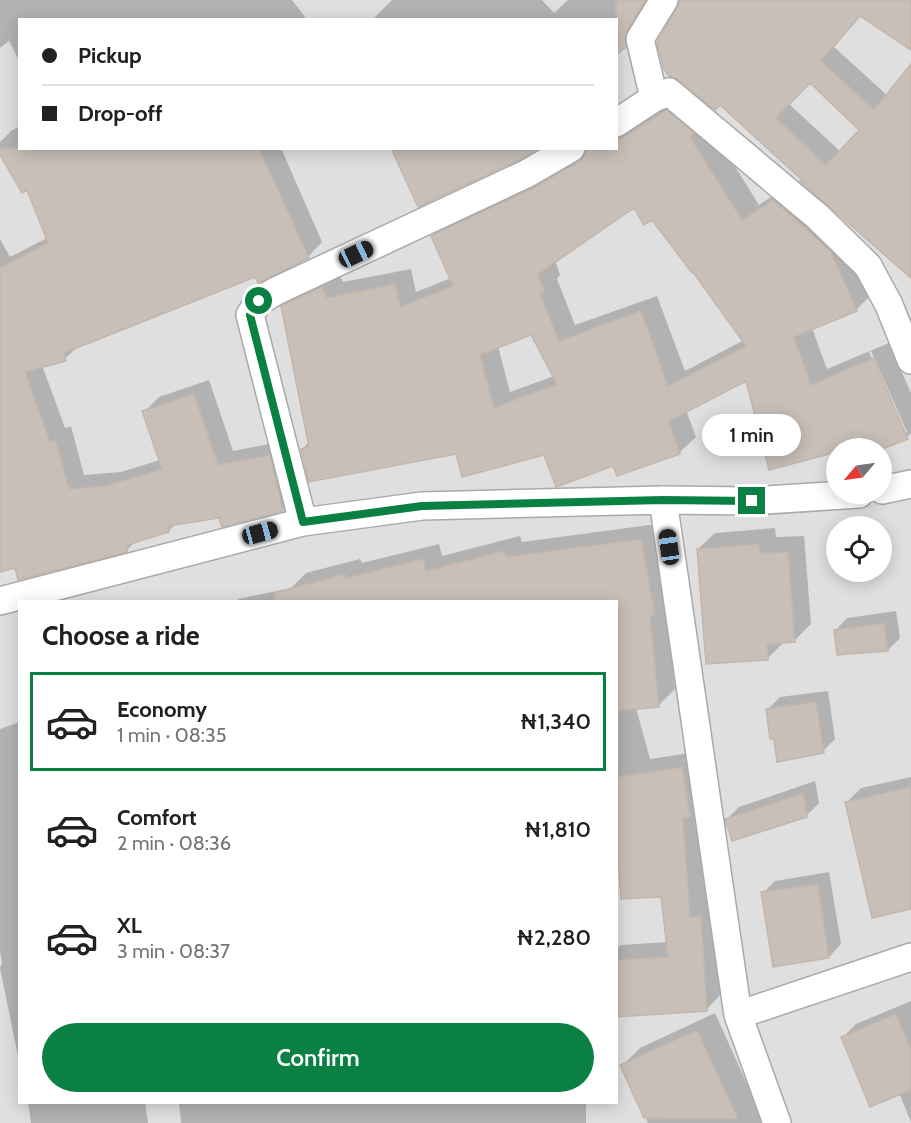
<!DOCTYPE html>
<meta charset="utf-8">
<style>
:root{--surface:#fff;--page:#f2f2f2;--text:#202124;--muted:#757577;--line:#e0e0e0;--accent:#0b8043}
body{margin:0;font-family:Cabin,sans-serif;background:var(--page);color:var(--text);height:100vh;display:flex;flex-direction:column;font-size:22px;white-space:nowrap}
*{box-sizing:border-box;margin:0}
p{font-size:20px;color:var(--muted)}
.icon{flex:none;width:33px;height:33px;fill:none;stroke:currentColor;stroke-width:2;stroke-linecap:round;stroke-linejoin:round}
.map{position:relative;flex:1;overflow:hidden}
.sheet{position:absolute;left:18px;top:600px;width:600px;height:504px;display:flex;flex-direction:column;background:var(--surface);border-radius:0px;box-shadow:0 3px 15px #0003}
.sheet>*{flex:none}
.banner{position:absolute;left:18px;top:18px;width:600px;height:132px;border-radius:0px;box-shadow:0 3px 15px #0003;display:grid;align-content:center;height:132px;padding:0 24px;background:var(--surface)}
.needle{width:39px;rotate:241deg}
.buttons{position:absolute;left:826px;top:438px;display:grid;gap:12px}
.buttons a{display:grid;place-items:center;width:66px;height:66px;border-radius:50%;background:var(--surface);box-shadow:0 3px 15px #0003;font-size:30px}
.end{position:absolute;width:27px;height:27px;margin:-14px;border:8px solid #0b8043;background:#fff;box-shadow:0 0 0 3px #fff}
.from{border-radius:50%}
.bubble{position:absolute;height:42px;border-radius:21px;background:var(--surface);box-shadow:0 3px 15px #0003;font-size:20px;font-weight:600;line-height:42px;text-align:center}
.car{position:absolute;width:18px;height:36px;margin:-18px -9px;border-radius:8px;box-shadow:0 0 4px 2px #0007;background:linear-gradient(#222 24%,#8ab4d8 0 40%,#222 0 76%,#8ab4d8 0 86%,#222 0)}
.banner b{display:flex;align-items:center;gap:21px;height:57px;font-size:22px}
.banner b+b{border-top:2px solid var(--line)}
.banner i{width:15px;height:15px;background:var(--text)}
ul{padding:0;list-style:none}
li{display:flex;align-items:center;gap:18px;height:99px;margin:0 12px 9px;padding:0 12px;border:3px solid transparent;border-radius:0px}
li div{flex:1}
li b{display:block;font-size:22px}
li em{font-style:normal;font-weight:600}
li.active{border-color:var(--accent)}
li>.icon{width:54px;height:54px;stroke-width:1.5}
h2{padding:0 24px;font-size:27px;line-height:72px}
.action{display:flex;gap:12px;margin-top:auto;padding:12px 24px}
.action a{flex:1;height:69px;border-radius:36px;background:var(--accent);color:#fff;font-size:24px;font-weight:600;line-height:69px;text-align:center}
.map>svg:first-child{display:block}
</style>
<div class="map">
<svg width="911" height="1123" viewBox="0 0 911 1123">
<rect width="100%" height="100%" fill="#f2efe9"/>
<path fill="#e0dfdf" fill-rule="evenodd" d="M 0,0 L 911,0 L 911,1123 L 0,1123 ZM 20,20 L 616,20 L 616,148 L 20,148 ZM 837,448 L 882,448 L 882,494 L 837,494 ZM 837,526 L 882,526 L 882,572 L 837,572 ZM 20,602 L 616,602 L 616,1102 L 20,1102 Z"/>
<path fill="#0003" fill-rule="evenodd" d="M 0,0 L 292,0 L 305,17 L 303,20 L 20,20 L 20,62 L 9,41 L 0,48 Z
M 392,0 L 542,0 L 554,13 L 568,0 L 650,0 L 640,30 L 625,46 L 616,20 L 372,20 Z
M 688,0 L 911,0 L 911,49 L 861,15 L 834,47 L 887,95 L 911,67 L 911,263 L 804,179 ZM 810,81 L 861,130 L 841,152 L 789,104 Z
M 684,95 L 706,120 L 759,205 L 790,184 L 872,294 L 856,310 L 812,328 L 827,369 L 889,343 L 911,393 L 911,433 L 907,437 L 882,448 L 858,448 L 857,445 L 837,448 L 837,451 L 747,379 L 686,410 L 696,437 L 679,453 L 614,464 L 545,453 L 302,449 L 309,442 L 283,307 L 299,290 L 338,272 L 343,282 L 411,269 L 416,292 L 451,278 L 432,236 L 449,220 L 551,172 L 592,148 L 616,148 L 616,137 ZM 634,206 L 652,218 L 694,270 L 744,340 L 685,371 L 657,296 L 575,325 L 557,279 L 560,275 L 555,260 ZM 532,333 L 554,376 L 510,392 L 498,346 ZM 871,351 L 907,432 L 903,432 L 869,352 Z
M 20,126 L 20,148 L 281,148 L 322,242 L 308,257 L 256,276 L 78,346 L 65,359 L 42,365 L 65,428 L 71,426 L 84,475 L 121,472 L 160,460 L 144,412 L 159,397 L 209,380 L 233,451 L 284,441 L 297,495 L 282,510 L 176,523 L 169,531 L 136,541 L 127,550 L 16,566 L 0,570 L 0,239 L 10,257 L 47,238 L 28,188 L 0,152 L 0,142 L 11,131 Z
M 657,524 L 675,689 L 659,705 L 636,708 L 650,759 L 697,752 L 706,901 L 716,900 L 722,993 L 706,1010 L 616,1015 L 616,949 L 621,945 L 668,942 L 663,895 L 620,871 L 616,871 L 616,602 L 236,602 L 238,599 L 291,588 L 306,573 L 360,559 L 362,563 L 439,544 L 442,556 L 520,536 L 522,542 Z
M 775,528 L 776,537 L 804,536 L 811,624 L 794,641 L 785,641 L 768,658 L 698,549 L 715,533 Z
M 896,611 L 900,638 L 888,650 L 835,631 L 847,618 Z
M 828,691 L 835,739 L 823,751 L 775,737 L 768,709 L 780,697 Z
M 20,722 L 20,1056 L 18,1056 L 0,968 L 2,963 L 0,951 L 0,729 Z
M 911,777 L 911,908 L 847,802 L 861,788 Z
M 815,781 L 819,803 L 806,816 L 727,819 L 739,807 Z
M 829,872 L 841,944 L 829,957 L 763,893 L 775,881 Z
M 911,1001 L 911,1122 L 899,1093 L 843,1037 L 856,1024 Z
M 715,1013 L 747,1084 L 755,1081 L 771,1123 L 648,1123 L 622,1066 L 640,1048 Z
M 28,1102 L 145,1102 L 148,1123 L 31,1123 Z
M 179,1102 L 586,1102 L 586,1123 L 181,1123 Z"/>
<path fill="#c7bfb8" stroke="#c4b6ab" stroke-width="1.5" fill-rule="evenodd" d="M 616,0 L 646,0 L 627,31 L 626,47 L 616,55 Z
M 680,0 L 911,0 L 911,50 L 860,16 L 821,61 L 874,110 L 911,64 L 911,278 L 800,181 L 802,180 L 720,105 L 715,110 L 679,80 L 670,77 L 664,70 L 657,42 L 677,8 ZM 810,83 L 859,130 L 826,165 L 776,118 Z
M 667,110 L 694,133 L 690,137 L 742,220 L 773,200 L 831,252 L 857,311 L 794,337 L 811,385 L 873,358 L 908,439 L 885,448 L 837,448 L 837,452 L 769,470 L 746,381 L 669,421 L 680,454 L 617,476 L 613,466 L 556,487 L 544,455 L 462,477 L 456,454 L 309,482 L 301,449 L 309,447 L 281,306 L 322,287 L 327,298 L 395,284 L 400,307 L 453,286 L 431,236 L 534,188 L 579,162 L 584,156 L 587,148 L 616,148 L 616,142 ZM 634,208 L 644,225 L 652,220 L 692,273 L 693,272 L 746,346 L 668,386 L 641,311 L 559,341 L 540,294 L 545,292 L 538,274 ZM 531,335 L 557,384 L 494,408 L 480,355 Z
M 0,148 L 259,148 L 309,258 L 258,283 L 255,277 L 64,353 L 66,361 L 25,372 L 50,442 L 56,440 L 69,489 L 105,486 L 162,469 L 142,411 L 194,394 L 218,465 L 270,455 L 283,511 L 222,527 L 219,518 L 168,526 L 169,532 L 127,545 L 127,552 L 18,580 L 15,568 L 0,572 L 0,268 L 48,243 L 27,190 L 22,193 L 0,155 Z
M 391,148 L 539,148 L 519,160 L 418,207 Z
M 641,539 L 655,615 L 650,616 L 659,707 L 616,711 L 616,602 L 275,602 L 274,593 L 345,574 L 346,578 L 423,559 L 426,571 L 504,551 L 506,557 Z
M 759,544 L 759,553 L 788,552 L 795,642 L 767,644 L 768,660 L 706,664 L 697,549 Z
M 884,623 L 888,651 L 837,655 L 834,630 Z
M 816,702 L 824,753 L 777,762 L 774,739 L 770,739 L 766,709 Z
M 682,767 L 690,817 L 683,819 L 690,917 L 701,916 L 707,1011 L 616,1017 L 616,960 L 668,957 L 661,897 L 621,899 L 616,834 L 616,777 Z
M 911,787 L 911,909 L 872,918 L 845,802 Z
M 803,793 L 807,817 L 732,841 L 725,819 Z
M 818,884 L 829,958 L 773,967 L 761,892 Z
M 896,1014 L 911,1050 L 911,1090 L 870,1107 L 841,1037 Z
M 697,1030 L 738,1119 L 644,1118 L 620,1065 Z"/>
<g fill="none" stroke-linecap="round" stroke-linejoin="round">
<g stroke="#a9a9a9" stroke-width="30">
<path id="minor" d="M 654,98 L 640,39 L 664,0
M 616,123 L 654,98 L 669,92 L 818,217 L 868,266 L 889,305 L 911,360
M 882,490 L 911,484
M 663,500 L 738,1015 L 777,1123
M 303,522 L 250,315 L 259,301 L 276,291 L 526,174 L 571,148
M 0,601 L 303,522 L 422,506 L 663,500 L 752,501 L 859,494
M 738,1015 L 911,957"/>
</g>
<use href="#minor" stroke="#fff" stroke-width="27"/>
</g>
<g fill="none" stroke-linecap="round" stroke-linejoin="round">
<path stroke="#0b8043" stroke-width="8" d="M 259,301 L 250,315 L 303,522 L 422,506 L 663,500 L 752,501"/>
</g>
</svg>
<div class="buttons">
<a><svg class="needle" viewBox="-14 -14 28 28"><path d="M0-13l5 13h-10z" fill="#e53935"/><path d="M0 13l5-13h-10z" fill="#757577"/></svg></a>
<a><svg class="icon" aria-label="locate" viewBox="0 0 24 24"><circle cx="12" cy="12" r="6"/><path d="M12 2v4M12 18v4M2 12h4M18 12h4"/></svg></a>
</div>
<i class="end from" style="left:259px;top:301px"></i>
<i class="end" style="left:752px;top:501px"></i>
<div class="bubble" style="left:702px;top:414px;width:99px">1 min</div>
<i class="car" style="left:356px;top:254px;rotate:65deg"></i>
<i class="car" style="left:260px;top:533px;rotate:75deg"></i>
<i class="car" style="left:669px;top:547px;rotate:352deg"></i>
<div class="banner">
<b><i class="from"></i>Pickup</b>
<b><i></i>Drop-off</b>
</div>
<section class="sheet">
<h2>Choose a ride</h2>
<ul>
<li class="active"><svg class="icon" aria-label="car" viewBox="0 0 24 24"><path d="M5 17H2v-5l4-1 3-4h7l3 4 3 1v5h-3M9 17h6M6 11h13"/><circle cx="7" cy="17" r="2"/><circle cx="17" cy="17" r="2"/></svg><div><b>Economy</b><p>1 min · 08:35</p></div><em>₦1,340</em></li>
<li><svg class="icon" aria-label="car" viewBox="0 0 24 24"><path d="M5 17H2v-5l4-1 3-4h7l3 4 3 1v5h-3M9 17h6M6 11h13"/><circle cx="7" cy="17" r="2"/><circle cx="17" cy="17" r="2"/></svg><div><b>Comfort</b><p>2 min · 08:36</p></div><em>₦1,810</em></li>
<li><svg class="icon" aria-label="car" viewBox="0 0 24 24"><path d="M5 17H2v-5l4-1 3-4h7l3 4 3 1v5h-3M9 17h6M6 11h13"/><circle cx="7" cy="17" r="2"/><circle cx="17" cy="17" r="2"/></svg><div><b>XL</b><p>3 min · 08:37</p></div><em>₦2,280</em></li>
</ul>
<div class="action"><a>Confirm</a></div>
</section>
</div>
